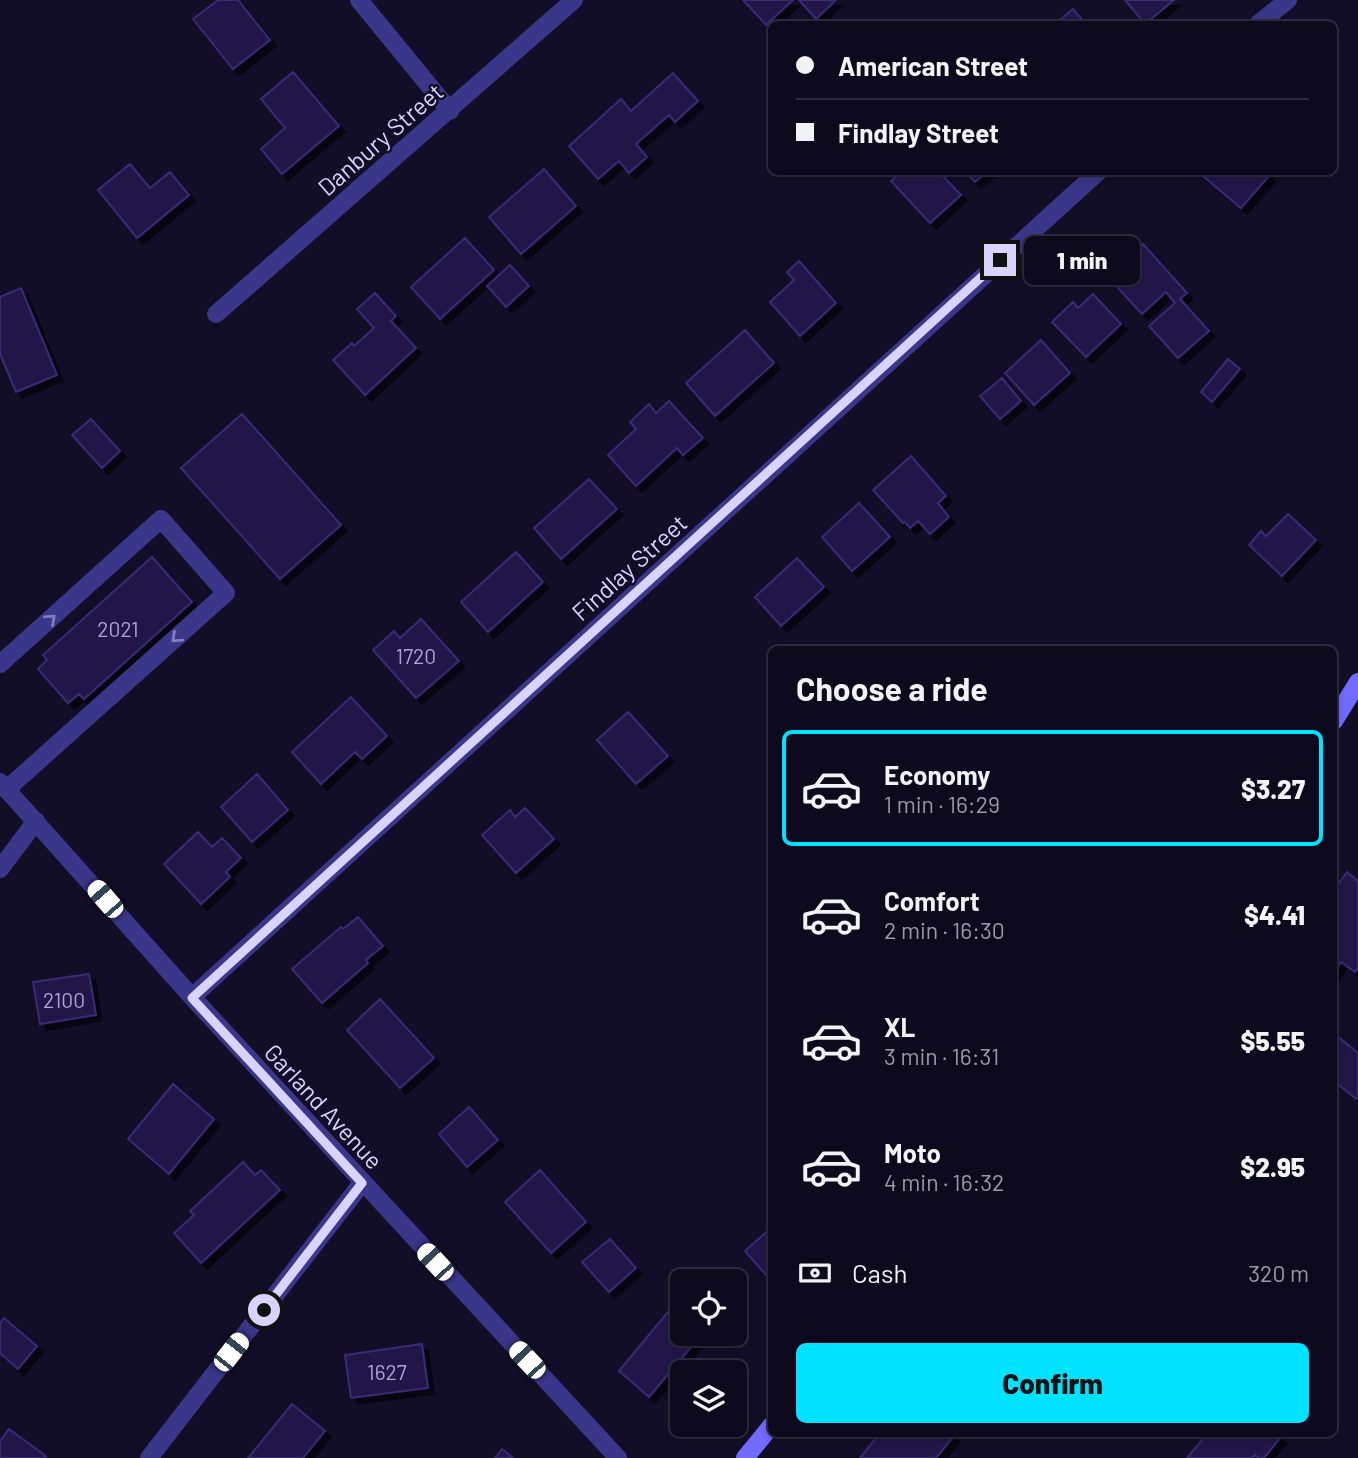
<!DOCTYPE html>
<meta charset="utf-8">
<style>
:root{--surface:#0e0a1d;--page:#171326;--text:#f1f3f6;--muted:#9b9aa4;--line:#2e2b3b;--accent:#00e2ff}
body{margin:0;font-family:Barlow,sans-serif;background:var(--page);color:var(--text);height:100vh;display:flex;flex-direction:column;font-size:26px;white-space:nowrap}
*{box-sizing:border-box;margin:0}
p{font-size:23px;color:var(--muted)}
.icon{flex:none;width:38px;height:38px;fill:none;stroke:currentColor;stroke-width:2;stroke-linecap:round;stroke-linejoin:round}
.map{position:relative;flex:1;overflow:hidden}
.details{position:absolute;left:768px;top:646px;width:569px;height:791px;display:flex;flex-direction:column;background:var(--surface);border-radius:10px;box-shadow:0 4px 10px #0003,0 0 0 2px var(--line)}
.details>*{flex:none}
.banner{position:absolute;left:768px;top:21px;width:569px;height:154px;border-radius:10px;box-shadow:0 4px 10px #0003,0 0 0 2px var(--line);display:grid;align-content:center;height:154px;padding:0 28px;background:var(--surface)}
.tools{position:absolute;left:670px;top:1269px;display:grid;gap:14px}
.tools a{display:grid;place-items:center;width:77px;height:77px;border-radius:10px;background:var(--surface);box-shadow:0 4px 10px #0003,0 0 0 2px var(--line);font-size:35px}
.end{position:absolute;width:32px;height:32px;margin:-16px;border:9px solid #d9d4ff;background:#111;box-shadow:0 0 0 4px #111}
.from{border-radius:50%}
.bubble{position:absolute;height:49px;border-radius:10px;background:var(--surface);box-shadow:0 4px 10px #0003,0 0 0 2px var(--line);font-size:23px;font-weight:800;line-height:49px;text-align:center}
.car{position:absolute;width:21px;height:42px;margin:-21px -10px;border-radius:9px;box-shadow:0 0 5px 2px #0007;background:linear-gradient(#fff 24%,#345 0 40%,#fff 0 76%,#345 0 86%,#fff 0)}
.banner b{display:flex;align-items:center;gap:24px;height:66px;font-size:26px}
.banner b+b{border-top:2px solid var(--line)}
.banner i{width:18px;height:18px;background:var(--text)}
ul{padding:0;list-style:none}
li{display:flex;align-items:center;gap:21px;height:116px;margin:0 14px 10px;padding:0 14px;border:4px solid transparent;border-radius:10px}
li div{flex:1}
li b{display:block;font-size:26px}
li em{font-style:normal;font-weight:800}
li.active{border-color:var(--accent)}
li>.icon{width:63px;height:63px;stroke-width:1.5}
h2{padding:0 28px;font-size:32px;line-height:84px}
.pay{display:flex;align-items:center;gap:18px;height:77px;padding:0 28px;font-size:26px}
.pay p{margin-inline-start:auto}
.button{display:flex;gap:14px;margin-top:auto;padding:14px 28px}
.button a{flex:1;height:80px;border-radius:10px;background:var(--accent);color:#111;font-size:28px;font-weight:800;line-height:80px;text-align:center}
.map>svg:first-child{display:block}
</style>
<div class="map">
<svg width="1358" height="1458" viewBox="0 0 1358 1458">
<defs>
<filter id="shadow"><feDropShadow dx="6" dy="6" stdDeviation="0" flood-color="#0009"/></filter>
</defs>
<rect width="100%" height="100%" fill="#120e27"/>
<path fill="#231949" stroke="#3a2976" stroke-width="2" filter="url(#shadow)" d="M 218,0 L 238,0 L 270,40 L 233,69 L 193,19 Z
M 743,0 L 793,0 L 766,25 Z
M 799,0 L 836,0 L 816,19 Z
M 1125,0 L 1174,0 L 1145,24 Z
M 1073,9 L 1086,24 L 1055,24 Z
M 293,72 L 339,126 L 282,174 L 261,149 L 285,128 L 261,99 Z
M 673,73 L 698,101 L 675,122 L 669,115 L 636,144 L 647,157 L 629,173 L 619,161 L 598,179 L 569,146 L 621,99 L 631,111 Z
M 130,164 L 150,188 L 170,172 L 189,195 L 137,238 L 98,190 Z
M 544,169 L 576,206 L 521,254 L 489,217 Z
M 901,172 L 939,172 L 961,195 L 930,223 L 891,181 Z
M 965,172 L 987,172 L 975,182 Z
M 1198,172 L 1264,172 L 1269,176 L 1241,208 Z
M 465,238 L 494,270 L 440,319 L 411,287 Z
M 1143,244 L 1187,293 L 1180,299 L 1209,331 L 1178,358 L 1149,326 L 1175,303 L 1166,292 L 1142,314 L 1107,276 Z
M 799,261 L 836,303 L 800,336 L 770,302 L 794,280 L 787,272 Z
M 510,265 L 529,286 L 506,307 L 487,286 Z
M 21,288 L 57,375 L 16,392 L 0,354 L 0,297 Z
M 375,293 L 396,316 L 391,321 L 416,348 L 365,395 L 333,360 L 352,343 L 354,346 L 374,328 L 357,309 Z
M 1093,294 L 1121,324 L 1086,357 L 1052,322 L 1073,302 L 1078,308 Z
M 745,330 L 774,363 L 715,416 L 686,383 Z
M 1041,340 L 1070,373 L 1034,405 L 1005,373 Z
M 1228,359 L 1240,369 L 1212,402 L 1201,392 Z
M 1002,378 L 1021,401 L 1000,419 L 980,396 Z
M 669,401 L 703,438 L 683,455 L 677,448 L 636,486 L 608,455 L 636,429 L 630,422 L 649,404 L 656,413 Z
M 242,414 L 341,525 L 280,579 L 181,468 Z
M 91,419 L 120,451 L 102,468 L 72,435 Z
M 911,456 L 946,496 L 938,503 L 949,517 L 930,534 L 918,521 L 910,528 L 905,522 L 903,523 L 873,490 Z
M 589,479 L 617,509 L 561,559 L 534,528 Z
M 859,503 L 890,537 L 852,571 L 822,537 Z
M 1288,514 L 1316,540 L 1282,576 L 1249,545 L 1261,531 L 1266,536 Z
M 516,552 L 543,582 L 488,632 L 461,602 Z
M 152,557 L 192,602 L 84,699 L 79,694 L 68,703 L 38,669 L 47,660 L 43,655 Z
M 797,558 L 824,587 L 781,626 L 755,597 Z
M 421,619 L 459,661 L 416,698 L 373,650 L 394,631 L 400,638 Z
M 351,697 L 387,736 L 362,759 L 355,752 L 321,784 L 292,752 Z
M 628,712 L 668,756 L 636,784 L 597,740 Z
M 257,774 L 288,810 L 252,842 L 221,807 Z
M 525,808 L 554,839 L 516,873 L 482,835 L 510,810 L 515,817 Z
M 198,832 L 212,847 L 222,838 L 241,858 L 226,872 L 230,877 L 201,904 L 164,864 Z
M 1347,872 L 1358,881 L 1358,968 L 1355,972 L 1341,962 L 1334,973 L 1334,890 Z
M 358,917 L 383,946 L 366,960 L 368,963 L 322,1003 L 292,969 L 341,927 L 343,929 Z
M 89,974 L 96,1015 L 40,1024 L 33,982 Z
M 380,999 L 434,1058 L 400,1088 L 347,1030 Z
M 1336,1035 L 1358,1053 L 1358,1096 L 1356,1099 L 1334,1081 L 1334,1038 Z
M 173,1084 L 214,1119 L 169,1174 L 128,1139 Z
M 469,1107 L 498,1140 L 467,1167 L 439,1134 Z
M 243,1162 L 255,1175 L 261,1170 L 280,1190 L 201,1263 L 174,1233 L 194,1215 L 190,1211 Z
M 540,1170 L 586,1222 L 551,1253 L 505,1202 Z
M 772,1227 L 772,1282 L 745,1251 Z
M 610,1239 L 636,1268 L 609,1292 L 582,1262 Z
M 682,1295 L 682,1334 L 702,1334 L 649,1397 L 619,1371 Z
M 4,1318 L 37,1346 L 18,1369 L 0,1353 L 0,1323 Z
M 422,1344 L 428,1388 L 351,1398 L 345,1355 Z
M 292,1404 L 325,1431 L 303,1458 L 248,1458 Z
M 9,1429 L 46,1456 L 44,1458 L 0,1458 L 0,1441 Z
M 880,1433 L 951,1433 L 954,1436 L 936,1458 L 860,1458 Z
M 1208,1433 L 1276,1433 L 1281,1437 L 1264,1458 L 1259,1458 L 1255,1455 L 1252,1458 L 1187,1458 Z
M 502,1449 L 513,1458 L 495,1458 Z"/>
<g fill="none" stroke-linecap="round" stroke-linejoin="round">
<path stroke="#3a3689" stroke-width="18" d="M 0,664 L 161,519 L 226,593 L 7,789"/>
<path stroke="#3a3689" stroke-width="18" d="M 359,0 L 450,111
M 1258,24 L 1288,0
M 216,314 L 574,0
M 0,782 L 192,997 L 618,1458
M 0,869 L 36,821
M 192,997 L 1098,172
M 149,1458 L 362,1183"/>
<path stroke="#716bff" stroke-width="18" d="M 1334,721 L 1358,682
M 745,1458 L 772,1425"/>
</g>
<defs><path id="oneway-chevron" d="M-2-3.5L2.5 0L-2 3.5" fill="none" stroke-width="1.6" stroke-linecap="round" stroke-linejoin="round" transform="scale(1.75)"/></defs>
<g stroke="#827dbe">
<use href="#oneway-chevron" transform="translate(51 619) rotate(-42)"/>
<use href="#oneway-chevron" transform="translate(176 638) rotate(138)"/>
</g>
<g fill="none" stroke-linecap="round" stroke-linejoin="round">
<path stroke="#d9d4ff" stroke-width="9" d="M 264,1310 L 362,1183 L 192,998 L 1000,260"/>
</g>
<g text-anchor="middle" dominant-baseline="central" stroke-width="5" stroke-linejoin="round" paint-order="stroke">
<g font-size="21" fill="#aca5d2">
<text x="118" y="628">2021</text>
<text x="416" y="655">1720</text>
<text x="64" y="999">2100</text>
<text x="387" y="1371">1627</text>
</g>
<g font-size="24" fill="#d9d4ff" stroke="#120e27">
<text transform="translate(380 139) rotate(-41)">Danbury Street</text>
<text transform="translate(629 567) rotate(-42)">Findlay Street</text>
<text transform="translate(324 1106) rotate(47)">Garland Avenue</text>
</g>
</g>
</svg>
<div class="tools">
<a><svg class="icon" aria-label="locate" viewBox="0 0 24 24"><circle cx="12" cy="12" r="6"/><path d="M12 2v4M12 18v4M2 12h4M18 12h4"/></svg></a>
<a><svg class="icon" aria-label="layers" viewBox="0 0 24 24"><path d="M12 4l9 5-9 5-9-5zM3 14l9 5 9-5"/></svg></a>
</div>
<i class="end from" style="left:264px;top:1310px"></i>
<i class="end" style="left:1000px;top:260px"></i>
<div class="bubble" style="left:1024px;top:236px;width:116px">1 min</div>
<i class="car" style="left:105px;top:899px;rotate:319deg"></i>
<i class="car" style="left:435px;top:1262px;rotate:317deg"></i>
<i class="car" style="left:231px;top:1352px;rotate:38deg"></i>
<i class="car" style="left:527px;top:1360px;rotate:317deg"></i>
<div class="banner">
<b><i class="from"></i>American Street</b>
<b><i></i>Findlay Street</b>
</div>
<section class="details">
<h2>Choose a ride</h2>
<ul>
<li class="active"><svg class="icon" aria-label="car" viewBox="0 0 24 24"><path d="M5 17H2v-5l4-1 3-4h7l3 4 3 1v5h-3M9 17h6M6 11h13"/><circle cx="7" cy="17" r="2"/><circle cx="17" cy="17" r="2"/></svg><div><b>Economy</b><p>1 min · 16:29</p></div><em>$3.27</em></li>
<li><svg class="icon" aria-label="car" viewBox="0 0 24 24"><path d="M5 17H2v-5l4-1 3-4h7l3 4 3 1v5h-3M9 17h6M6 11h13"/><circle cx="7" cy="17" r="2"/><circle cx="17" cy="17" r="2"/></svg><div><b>Comfort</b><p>2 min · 16:30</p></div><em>$4.41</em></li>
<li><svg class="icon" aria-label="car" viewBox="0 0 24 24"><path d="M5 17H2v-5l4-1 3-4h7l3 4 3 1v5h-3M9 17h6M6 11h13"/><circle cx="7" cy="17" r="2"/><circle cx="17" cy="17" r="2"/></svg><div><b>XL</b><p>3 min · 16:31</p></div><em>$5.55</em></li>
<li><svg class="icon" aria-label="car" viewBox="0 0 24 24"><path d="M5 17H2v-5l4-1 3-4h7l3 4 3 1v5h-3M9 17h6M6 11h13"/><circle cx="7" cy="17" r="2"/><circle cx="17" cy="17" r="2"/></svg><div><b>Moto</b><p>4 min · 16:32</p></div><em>$2.95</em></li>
</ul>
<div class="pay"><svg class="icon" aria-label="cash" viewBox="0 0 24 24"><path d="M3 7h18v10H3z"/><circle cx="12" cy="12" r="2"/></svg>Cash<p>320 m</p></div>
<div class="button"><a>Confirm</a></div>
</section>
</div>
